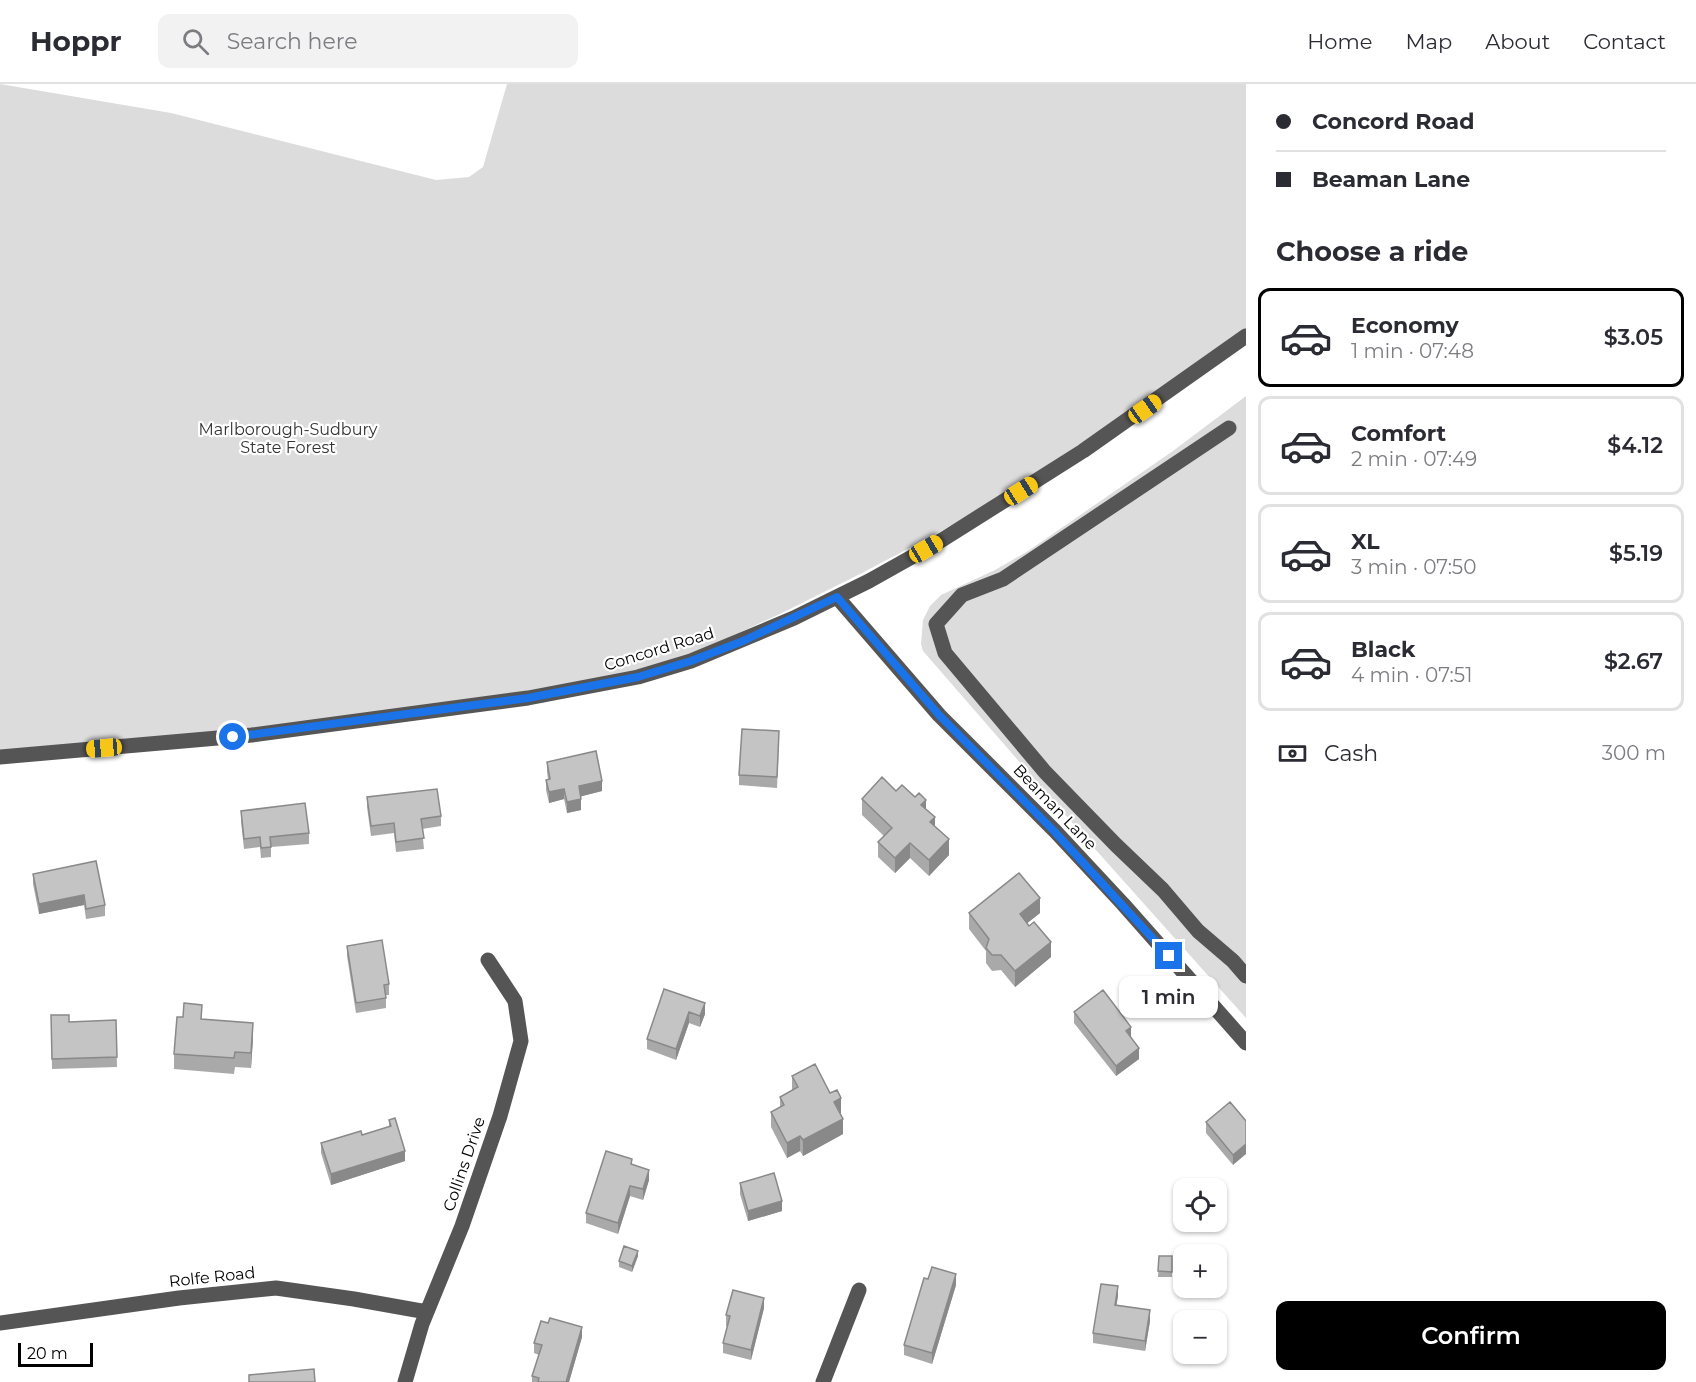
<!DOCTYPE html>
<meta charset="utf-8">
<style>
:root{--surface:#fff;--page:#f2f2f3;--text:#2b2b33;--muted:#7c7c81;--line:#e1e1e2;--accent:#000}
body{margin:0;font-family:Montserrat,sans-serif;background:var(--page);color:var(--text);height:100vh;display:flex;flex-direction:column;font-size:22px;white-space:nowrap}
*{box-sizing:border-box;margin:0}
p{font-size:20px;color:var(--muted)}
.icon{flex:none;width:33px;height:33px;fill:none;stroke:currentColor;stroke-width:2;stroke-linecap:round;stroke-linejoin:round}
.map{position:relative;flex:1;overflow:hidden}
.details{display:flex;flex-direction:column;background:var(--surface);width:450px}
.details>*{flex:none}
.top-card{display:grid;align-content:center;height:132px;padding:0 30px;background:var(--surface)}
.controls{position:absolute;left:1173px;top:1094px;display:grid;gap:12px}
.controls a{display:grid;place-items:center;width:54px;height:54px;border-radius:12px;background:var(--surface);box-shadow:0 2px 4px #0004;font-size:30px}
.scale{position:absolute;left:18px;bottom:15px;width:75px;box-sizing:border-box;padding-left:6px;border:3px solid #000;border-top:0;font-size:16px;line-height:21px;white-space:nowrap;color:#000;-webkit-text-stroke:4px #fff;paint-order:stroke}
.end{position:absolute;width:27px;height:27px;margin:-14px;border:8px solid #1a73e8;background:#fff;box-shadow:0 0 0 3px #fff}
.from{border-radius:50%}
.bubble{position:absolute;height:42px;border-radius:12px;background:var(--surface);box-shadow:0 2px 4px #0004;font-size:20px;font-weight:600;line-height:42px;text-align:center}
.car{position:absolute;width:18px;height:36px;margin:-18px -9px;border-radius:8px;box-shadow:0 0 4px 2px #0007;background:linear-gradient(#f5c518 24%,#345 0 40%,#f5c518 0 76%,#345 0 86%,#f5c518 0)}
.top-card b{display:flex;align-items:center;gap:21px;height:57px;font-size:22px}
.top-card b+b{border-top:2px solid var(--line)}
.top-card i{width:15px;height:15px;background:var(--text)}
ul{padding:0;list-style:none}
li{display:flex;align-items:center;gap:18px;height:99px;margin:0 12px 9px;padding:0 18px;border:3px solid var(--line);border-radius:12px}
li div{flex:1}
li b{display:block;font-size:22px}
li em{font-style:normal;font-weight:600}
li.on{border-color:var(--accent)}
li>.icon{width:54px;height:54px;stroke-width:1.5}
h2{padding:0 30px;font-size:27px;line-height:72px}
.pay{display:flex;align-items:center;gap:15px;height:66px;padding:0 30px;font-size:22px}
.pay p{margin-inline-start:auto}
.primary-button{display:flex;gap:12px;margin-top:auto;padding:12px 30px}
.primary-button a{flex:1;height:69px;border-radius:12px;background:var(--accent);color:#fff;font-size:24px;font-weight:600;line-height:69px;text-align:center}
header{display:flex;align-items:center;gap:36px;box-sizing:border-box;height:84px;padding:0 30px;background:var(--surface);border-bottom:2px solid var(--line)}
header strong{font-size:28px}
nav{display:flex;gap:33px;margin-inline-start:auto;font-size:21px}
.search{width:420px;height:54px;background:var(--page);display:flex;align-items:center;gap:15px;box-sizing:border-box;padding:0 21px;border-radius:12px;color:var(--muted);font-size:22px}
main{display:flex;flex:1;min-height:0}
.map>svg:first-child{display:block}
</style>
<header>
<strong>Hoppr</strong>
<div class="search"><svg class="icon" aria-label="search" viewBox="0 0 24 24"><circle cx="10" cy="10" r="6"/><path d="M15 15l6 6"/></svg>Search here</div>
<nav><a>Home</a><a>Map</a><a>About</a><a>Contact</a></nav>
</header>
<main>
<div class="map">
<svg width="1246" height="1298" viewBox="0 0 1246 1298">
<rect width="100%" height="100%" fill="#fff"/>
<path fill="#dcdcdc" d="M 0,0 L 171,29 L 436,96 L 469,93 L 483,83 L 507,0 L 1246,0 L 1246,251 L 1014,405 L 938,449 L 860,490 L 782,529 L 702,566 L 643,586 L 532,614 L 0,672 Z
M 1246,312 L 1246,934 L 1095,765 L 923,567 L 921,560 L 923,536 L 930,522 L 941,511 L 995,486 L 1028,467 L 1173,367 Z"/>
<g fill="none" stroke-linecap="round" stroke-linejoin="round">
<path stroke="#555" stroke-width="15" d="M 1229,344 L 1003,495 L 962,511 L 936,540 L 945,569 L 1045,688 L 1116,761 L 1163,806 L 1198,847 L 1233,877 L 1246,892
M 837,513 L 939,631 L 1055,747 L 1123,820 L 1246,959
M 0,673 L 252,651 L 528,614 L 638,593 L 691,577 L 794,534 L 869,497 L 942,456 L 1083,367 L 1246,252
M 0,1239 L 179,1214 L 276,1204 L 354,1215 L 427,1228
M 405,1298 L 422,1240 L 462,1142 L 500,1032 L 521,957 L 515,917 L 488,876
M 823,1298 L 859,1206"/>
</g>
<path fill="#a9a9a9" d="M 779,658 L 777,704 L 739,701 L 739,691 Z
M 547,678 L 602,707 L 581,712 L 581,726 L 567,729 L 564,715 L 549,719 L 546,706 L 546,696 L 548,695 L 547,688 Z
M 896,707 L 926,725 L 949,771 L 929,792 L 910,774 L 895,789 L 878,773 L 878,758 L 884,752 L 862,731 L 862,715 Z
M 367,713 L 441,732 L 441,742 L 422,745 L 424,765 L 396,768 L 394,749 L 371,752 L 367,723 Z
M 241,727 L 309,749 L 309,760 L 271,763 L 271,773 L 261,774 L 260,763 L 244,765 L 241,737 Z
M 33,790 L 105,821 L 105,832 L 86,835 L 84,821 L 39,830 L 33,800 Z
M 969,829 L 1040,829 L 1027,839 L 1051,873 L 1015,903 L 1001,886 L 992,887 L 986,879 L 986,867 L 969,845 Z
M 347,862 L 389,900 L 389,911 L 386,911 L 386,924 L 356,929 L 347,872 Z
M 664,905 L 705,930 L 700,943 L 689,939 L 676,976 L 647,965 L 647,955 Z
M 1074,928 L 1131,953 L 1139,975 L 1116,992 L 1074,939 Z
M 51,931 L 69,938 L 116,936 L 117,983 L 52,985 Z
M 202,935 L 253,954 L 251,984 L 235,983 L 234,990 L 174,985 L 174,970 Z
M 792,992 L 841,1029 L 840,1029 L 843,1050 L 803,1072 L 800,1067 L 787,1074 L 771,1043 L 771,1028 L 780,1023 L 780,1013 L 792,1006 Z
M 389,1036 L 405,1077 L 331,1101 L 321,1069 L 321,1059 L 362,1051 L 389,1043 Z
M 1246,1037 L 1233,1081 L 1206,1049 L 1206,1038 Z
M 632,1080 L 649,1096 L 643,1116 L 630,1112 L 618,1150 L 586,1139 L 586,1129 Z
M 740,1099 L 782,1127 L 748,1137 L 740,1110 Z
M 638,1172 L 632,1188 L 619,1183 L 619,1177 Z
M 1159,1172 L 1172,1172 L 1172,1193 L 1158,1193 Z
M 956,1201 L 932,1280 L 904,1271 L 904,1261 Z
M 1118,1212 L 1116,1221 L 1150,1237 L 1145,1267 L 1093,1259 L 1093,1249 Z
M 764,1224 L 751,1276 L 723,1269 L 723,1259 L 727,1242 L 726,1242 L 726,1231 Z
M 582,1253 L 569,1298 L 532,1298 L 532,1292 L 539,1271 L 534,1269 L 534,1259 Z"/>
<path fill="#898989" d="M 602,697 L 602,707 L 579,713 L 579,702 Z
M 564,705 L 564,715 L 549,719 L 549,708 Z
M 581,715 L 581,726 L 567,729 L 567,718 Z
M 926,716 L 926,731 L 921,721 Z
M 935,733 L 935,748 L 930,738 Z
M 949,755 L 949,771 L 929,792 L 929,776 Z
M 910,759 L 910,774 L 895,789 L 895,774 Z
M 84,811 L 84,821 L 39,830 L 39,820 Z
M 1040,814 L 1040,829 L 1020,845 L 1020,830 Z
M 1051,858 L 1051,873 L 1015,903 L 1015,887 Z
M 705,919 L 705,930 L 700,943 L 700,932 Z
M 689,928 L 689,939 L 676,976 L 676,965 Z
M 253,939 L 253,954 L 251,984 L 251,969 Z
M 1131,943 L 1131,953 L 1126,947 Z
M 1139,964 L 1139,975 L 1116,992 L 1116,982 Z
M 841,1014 L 841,1029 L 834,1033 L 834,1018 Z
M 843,1035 L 843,1050 L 803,1072 L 803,1056 Z
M 800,1052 L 800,1067 L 787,1074 L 787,1059 Z
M 1246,1060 L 1246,1070 L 1233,1081 L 1233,1071 Z
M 405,1067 L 405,1077 L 331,1101 L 331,1090 Z
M 649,1086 L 649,1096 L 643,1116 L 643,1105 Z
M 630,1102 L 630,1112 L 618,1150 L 618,1139 Z
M 782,1117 L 782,1127 L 748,1137 L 748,1127 Z
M 638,1167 L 638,1172 L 632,1188 L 632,1182 Z
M 956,1190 L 956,1201 L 932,1280 L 932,1269 Z
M 1118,1202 L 1118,1212 L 1115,1231 L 1115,1221 Z
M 764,1214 L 764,1224 L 751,1276 L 751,1266 Z
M 1150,1226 L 1150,1237 L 1145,1267 L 1145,1257 Z
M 582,1243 L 582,1253 L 569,1298 L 566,1298 Z"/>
<path fill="#c4c4c4" stroke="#898989" stroke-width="1.5" d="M 742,645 L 779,647 L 777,693 L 739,691 Z
M 596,667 L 602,697 L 579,702 L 581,715 L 567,718 L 564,705 L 549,708 L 546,696 L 550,695 L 547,678 Z
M 882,693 L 896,707 L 902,701 L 915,713 L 919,709 L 926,716 L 921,721 L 935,733 L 930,738 L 949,755 L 929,776 L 910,759 L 895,774 L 878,758 L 892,744 L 862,715 Z
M 437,705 L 441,732 L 421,735 L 424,754 L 396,758 L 394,739 L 371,742 L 367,713 Z
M 305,719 L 309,749 L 270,753 L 271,763 L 261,764 L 260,753 L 244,755 L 241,727 Z
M 96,777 L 105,821 L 86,825 L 84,811 L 39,820 L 33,790 Z
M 1019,789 L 1040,814 L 1020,830 L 1029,842 L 1034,838 L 1051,858 L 1015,887 L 1001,871 L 992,871 L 986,864 L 989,855 L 969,829 Z
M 382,856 L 389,900 L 384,901 L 386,914 L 356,919 L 347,862 Z
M 664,905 L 705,919 L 700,932 L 689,928 L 676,965 L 647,955 Z
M 1103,906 L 1131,943 L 1126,947 L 1139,964 L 1116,982 L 1074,928 Z
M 184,919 L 202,921 L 201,935 L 253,939 L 251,969 L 235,968 L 234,974 L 174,970 L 177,933 L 183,933 Z
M 51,931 L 69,931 L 69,938 L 116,936 L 117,973 L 52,975 Z
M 815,980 L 830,1009 L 837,1006 L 841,1014 L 834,1018 L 843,1035 L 803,1056 L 800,1052 L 787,1059 L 771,1028 L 784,1021 L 780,1013 L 798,1003 L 792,992 Z
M 1230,1018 L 1246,1037 L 1246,1060 L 1233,1071 L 1206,1038 Z
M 395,1034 L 405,1067 L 331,1090 L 321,1059 L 361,1047 L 362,1051 L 391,1042 L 389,1036 Z
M 606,1067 L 632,1075 L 631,1080 L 649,1086 L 643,1105 L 630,1102 L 618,1139 L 586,1129 Z
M 774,1089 L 782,1117 L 748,1127 L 740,1099 Z
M 624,1162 L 638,1167 L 632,1182 L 619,1177 Z
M 1159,1172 L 1172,1172 L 1172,1188 L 1158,1187 Z
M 932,1183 L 956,1190 L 932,1269 L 904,1261 L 924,1194 L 928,1195 Z
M 1101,1200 L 1118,1202 L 1115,1221 L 1150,1226 L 1145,1257 L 1093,1249 Z
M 733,1206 L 764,1214 L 751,1266 L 723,1259 L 730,1232 L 726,1231 Z
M 550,1234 L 582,1243 L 566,1298 L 538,1298 L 539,1294 L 532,1292 L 542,1261 L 534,1259 L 541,1237 L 548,1239 Z
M 314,1285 L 315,1298 L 249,1298 L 249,1291 Z"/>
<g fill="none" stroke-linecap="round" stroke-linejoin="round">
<path stroke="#1a73e8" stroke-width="8" d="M 233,653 L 528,614 L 638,593 L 691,577 L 743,557 L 837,513 L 939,631 L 1054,747 L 1169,872"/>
</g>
<g text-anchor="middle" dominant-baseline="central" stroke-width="4.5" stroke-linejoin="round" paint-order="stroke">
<g font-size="16" fill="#333" stroke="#fff">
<text x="288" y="345">Marlborough-Sudbury<tspan x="288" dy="18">State Forest</tspan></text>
</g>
<g font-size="16" fill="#000" stroke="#fff">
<text transform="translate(659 565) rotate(-17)">Concord Road</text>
<text transform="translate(1055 723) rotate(46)">Beaman Lane</text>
<text transform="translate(464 1080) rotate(-71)">Collins Drive</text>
<text transform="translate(212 1193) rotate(-6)">Rolfe Road</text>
</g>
</g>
</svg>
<div class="controls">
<a><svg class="icon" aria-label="locate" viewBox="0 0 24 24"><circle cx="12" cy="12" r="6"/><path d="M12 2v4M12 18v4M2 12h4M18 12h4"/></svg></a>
<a>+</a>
<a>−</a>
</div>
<div class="scale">20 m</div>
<i class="end from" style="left:233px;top:653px"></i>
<i class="end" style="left:1169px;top:872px"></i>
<div class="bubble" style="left:1119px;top:892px;width:99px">1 min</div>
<i class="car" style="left:1145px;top:325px;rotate:55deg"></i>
<i class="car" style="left:1021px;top:407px;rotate:58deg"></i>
<i class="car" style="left:926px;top:465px;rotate:60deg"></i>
<i class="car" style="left:104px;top:664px;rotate:265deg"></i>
</div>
<section class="details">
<div class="top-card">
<b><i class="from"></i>Concord Road</b>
<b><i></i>Beaman Lane</b>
</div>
<h2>Choose a ride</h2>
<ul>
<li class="on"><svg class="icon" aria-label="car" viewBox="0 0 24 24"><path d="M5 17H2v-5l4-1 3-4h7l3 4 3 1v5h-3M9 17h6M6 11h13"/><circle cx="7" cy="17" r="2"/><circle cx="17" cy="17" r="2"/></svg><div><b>Economy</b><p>1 min · 07:48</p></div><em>$3.05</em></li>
<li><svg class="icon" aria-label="car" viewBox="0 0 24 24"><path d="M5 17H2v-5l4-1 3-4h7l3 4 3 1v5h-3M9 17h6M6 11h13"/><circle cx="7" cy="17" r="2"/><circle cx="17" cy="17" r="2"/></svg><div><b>Comfort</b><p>2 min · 07:49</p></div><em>$4.12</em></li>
<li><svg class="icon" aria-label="car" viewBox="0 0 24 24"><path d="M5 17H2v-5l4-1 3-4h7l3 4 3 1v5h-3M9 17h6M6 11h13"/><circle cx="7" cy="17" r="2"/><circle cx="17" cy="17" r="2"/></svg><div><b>XL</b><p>3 min · 07:50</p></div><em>$5.19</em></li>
<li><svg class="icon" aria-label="car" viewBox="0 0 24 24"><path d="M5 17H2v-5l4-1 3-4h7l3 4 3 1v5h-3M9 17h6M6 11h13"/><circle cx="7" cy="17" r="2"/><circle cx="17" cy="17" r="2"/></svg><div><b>Black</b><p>4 min · 07:51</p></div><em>$2.67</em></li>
</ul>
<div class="pay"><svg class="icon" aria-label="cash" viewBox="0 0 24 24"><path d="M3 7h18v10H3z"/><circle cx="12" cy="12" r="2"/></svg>Cash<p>300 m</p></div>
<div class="primary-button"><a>Confirm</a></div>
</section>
</main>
